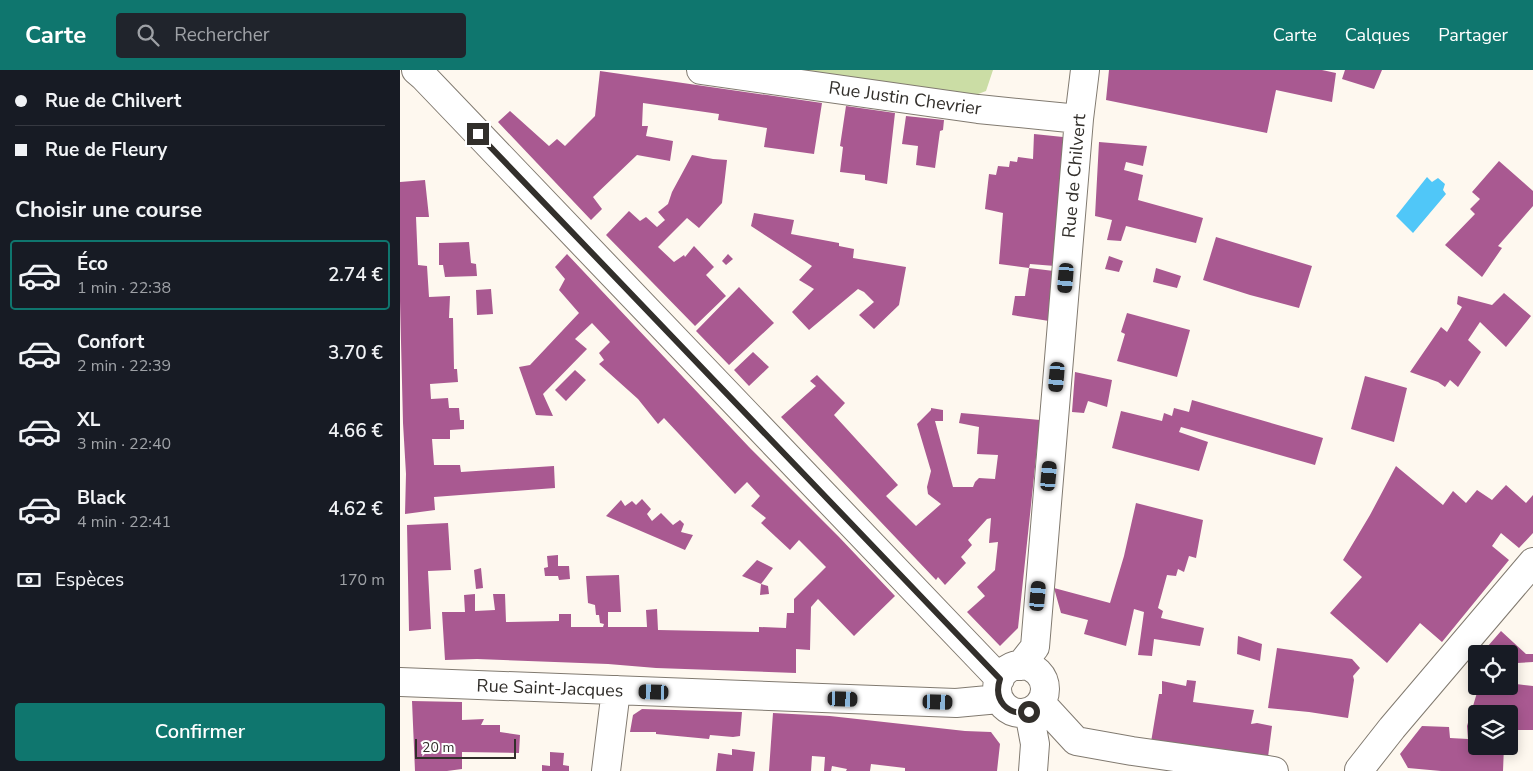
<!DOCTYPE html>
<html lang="fr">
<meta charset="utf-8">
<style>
:root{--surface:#171b24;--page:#20242c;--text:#f1f3f6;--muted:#9ea1a6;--line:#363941;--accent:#0f766e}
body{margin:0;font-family:"Nunito Sans",sans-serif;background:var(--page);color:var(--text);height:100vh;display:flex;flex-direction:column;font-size:19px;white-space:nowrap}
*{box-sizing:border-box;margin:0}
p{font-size:16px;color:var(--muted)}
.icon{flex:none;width:28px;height:28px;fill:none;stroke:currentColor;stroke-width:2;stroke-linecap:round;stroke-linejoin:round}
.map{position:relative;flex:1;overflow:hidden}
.side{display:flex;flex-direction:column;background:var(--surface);width:400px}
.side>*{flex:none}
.banner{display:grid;align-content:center;height:110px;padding:0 15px;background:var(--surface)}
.fabs{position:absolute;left:1068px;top:575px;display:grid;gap:10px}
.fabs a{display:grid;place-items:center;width:50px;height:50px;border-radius:5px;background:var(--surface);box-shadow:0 2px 12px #0003;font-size:25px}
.scale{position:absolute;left:15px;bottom:12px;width:101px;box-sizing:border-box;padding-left:5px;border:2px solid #322f2b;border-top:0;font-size:14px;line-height:18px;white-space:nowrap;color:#322f2b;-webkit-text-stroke:4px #fff;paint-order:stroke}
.end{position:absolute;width:22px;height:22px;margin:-11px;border:6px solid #322f2b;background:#fff;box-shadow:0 0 0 2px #fff}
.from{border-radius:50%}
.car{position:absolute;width:15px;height:30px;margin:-15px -8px;border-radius:6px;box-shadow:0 0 4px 1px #0007;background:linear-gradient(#222 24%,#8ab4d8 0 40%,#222 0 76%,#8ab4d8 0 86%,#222 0)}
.banner b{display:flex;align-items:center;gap:18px;height:48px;font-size:19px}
.banner b+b{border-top:1px solid var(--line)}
.banner i{width:12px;height:12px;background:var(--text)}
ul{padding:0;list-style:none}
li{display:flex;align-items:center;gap:15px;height:70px;margin:0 10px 8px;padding:0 5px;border:2px solid transparent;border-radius:5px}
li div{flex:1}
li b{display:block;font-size:19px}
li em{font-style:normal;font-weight:600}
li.active{border-color:var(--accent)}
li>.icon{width:45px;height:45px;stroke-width:1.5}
h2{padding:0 15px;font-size:22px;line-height:60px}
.pay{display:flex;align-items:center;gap:12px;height:55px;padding:0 15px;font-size:19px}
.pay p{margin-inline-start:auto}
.button{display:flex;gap:10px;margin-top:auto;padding:10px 15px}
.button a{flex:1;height:58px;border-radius:5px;background:var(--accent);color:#fff;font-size:20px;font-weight:600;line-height:58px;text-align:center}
header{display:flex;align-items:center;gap:30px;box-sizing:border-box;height:70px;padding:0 25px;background:var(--accent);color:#fff}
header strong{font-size:24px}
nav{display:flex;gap:28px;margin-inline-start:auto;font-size:18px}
.search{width:350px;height:45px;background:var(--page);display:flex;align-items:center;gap:12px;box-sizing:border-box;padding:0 18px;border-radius:5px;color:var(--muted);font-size:19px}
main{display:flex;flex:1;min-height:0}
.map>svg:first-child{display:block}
</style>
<header>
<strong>Carte</strong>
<div class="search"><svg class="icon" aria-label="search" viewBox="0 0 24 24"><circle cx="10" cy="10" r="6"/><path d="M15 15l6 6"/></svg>Rechercher</div>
<nav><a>Carte</a><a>Calques</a><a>Partager</a></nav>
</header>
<main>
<section class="side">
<div class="banner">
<b><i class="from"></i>Rue de Chilvert</b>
<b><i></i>Rue de Fleury</b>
</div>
<h2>Choisir une course</h2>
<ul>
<li class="active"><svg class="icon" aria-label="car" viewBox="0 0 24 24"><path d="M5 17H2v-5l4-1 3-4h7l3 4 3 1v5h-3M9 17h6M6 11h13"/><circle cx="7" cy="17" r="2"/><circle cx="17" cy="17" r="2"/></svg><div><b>Éco</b><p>1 min · 22:38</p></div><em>2.74 €</em></li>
<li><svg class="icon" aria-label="car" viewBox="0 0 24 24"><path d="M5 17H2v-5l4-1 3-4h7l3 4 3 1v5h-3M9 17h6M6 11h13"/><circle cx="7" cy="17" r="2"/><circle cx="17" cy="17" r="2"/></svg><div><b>Confort</b><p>2 min · 22:39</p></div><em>3.70 €</em></li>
<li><svg class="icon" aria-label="car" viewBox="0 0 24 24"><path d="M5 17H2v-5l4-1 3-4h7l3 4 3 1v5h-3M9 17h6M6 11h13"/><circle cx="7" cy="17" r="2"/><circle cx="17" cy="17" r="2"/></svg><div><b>XL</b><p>3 min · 22:40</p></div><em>4.66 €</em></li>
<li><svg class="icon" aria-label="car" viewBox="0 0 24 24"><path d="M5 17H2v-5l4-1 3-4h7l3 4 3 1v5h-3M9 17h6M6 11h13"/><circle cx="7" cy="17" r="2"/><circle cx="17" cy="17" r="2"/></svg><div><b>Black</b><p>4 min · 22:41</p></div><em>4.62 €</em></li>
</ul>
<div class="pay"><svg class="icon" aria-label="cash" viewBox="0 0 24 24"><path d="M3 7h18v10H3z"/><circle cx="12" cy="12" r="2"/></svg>Espèces<p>170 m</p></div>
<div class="button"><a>Confirmer</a></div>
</section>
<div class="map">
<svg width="1133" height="701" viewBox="0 0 1133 701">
<rect width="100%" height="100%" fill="#fef8ef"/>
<path fill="#cbdda5" d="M 400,0 L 593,0 L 586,21 L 573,26 Z"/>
<path fill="#50c7f8" d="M 1027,107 L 1032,112 L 1038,108 L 1045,114 L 1043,120 L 1046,124 L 1013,163 L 996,146 Z"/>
<path fill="#a95991" d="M 709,0 L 922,0 L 936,3 L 932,32 L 876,20 L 867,63 L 706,30 Z
M 945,0 L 982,0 L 974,19 L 942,9 Z
M 200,1 L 422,33 L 414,84 L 364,77 L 367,58 L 318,50 L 319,44 L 243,33 L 242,56 L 248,56 L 246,66 L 273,71 L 270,91 L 237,85 L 193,127 L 202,139 L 191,150 L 98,52 L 110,41 L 149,76 L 157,69 L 165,76 L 195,46 Z
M 446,36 L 495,43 L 487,114 L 465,110 L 465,105 L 440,102 L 443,77 L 440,76 Z
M 506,46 L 544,50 L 543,60 L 540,61 L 535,98 L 516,95 L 518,76 L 502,74 Z
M 634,64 L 663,67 L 669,77 L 655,196 L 630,194 L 629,198 L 599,194 L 603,143 L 585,139 L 589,104 L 596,105 L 598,96 L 609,97 L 610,91 L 617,92 L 618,87 L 633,89 Z
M 699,72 L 747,76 L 743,96 L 726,92 L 724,100 L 743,105 L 738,130 L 803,148 L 796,173 L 726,156 L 721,171 L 707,170 L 712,150 L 695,146 Z
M 292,85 L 313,89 L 327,90 L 322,133 L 299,158 L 287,148 L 258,177 L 274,192 L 284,185 L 285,187 L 294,176 L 314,197 L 306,205 L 326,226 L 295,256 L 206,165 L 229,141 L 240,151 L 246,147 L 257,157 L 265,150 L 258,142 L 268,134 L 272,122 Z
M 1099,91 L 1133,121 L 1133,136 L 1098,176 L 1102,178 L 1082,207 L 1045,175 L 1075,144 L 1070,139 L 1080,129 L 1072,122 Z
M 25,110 L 29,147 L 16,147 L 18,195 L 27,196 L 29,227 L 50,226 L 49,248 L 53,248 L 54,299 L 57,299 L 58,312 L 30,314 L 31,329 L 48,328 L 49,338 L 59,338 L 60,350 L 64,350 L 64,359 L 50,360 L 50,369 L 32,369 L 34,395 L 60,395 L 61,402 L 154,396 L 155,418 L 34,427 L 35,440 L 5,444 L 6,404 L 3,353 L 0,231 L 0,112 Z
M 354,143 L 394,150 L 391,164 L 439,173 L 439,176 L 454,179 L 453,188 L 506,197 L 499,235 L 474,259 L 459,245 L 474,232 L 464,222 L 458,219 L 409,260 L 392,242 L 414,219 L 399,210 L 412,196 L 351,156 Z
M 816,167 L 912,196 L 899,238 L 850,225 L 803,210 Z
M 69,172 L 71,193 L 76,194 L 77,206 L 45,207 L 43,195 L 39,195 L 39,173 Z
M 167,184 L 349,377 L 439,467 L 495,526 L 454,566 L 418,529 L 411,537 L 410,580 L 396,579 L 396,603 L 256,598 L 208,594 L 77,589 L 45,590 L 42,542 L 65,542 L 64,525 L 75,524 L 75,541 L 95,540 L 93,524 L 105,524 L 106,552 L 159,551 L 159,544 L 171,544 L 171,557 L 203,557 L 204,554 L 200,553 L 199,545 L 196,545 L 195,535 L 188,533 L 186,506 L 219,505 L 221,542 L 208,542 L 208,557 L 247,557 L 246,540 L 257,539 L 258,560 L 359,562 L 359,557 L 386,558 L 387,543 L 394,543 L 394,529 L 426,497 L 399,470 L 390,480 L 361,453 L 366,448 L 351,436 L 360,426 L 347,412 L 335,424 L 264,348 L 258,354 L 238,329 L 199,294 L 204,290 L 199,283 L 210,272 L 192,253 L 175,269 L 187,279 L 143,324 L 153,346 L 136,345 L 119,297 L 130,295 L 179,243 L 159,220 L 165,209 L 155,197 Z
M 328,184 L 333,189 L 326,195 L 322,191 Z
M 709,186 L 723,191 L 719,202 L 705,199 Z
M 629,198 L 654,201 L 649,251 L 612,245 L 615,226 L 625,226 Z
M 756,198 L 781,206 L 777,218 L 753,212 Z
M 339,217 L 374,253 L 329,295 L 296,261 Z
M 91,219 L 93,244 L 77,245 L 76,220 Z
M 1104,223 L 1131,246 L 1106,277 L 1080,252 L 1068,270 L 1081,282 L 1058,317 L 1050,310 L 1045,317 L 1038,312 L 1010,302 L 1041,257 L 1047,262 L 1062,237 L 1057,234 L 1058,226 L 1092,235 Z
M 727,243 L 790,260 L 777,307 L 717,291 L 725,264 L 721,262 Z
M 353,282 L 369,297 L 349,316 L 334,300 Z
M 175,300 L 186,310 L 166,331 L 155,320 Z
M 675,302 L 712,310 L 707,337 L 688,331 L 684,343 L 672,342 Z
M 417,305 L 445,333 L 434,345 L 498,415 L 486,426 L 516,456 L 541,434 L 528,424 L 527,417 L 531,401 L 517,354 L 531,340 L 531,338 L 543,340 L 543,351 L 535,351 L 553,417 L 573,417 L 575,412 L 579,408 L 595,409 L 598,385 L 577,384 L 579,357 L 559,353 L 561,343 L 640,350 L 618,558 L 600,576 L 567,542 L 585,526 L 577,517 L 595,500 L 598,472 L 589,473 L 591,448 L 587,449 L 568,470 L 572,475 L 561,487 L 566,493 L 545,515 L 538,507 L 536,510 L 381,347 L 416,316 L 410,311 Z
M 965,306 L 1007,318 L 994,372 L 951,359 Z
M 792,330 L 923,368 L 915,395 L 781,357 L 779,362 L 808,372 L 799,401 L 712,378 L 721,341 L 762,351 L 764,343 L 772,346 L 774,338 L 789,342 Z
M 996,396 L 1043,435 L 1053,421 L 1066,433 L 1077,420 L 1092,430 L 1106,415 L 1126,433 L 1133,425 L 1133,463 L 1119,478 L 1101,463 L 1092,476 L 1109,490 L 1042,572 L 1020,553 L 987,593 L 930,543 L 962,507 L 943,490 L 970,445 Z
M 242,429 L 251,439 L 247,444 L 252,451 L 261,443 L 273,455 L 280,450 L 284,454 L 281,462 L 293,465 L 285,480 L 206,446 L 221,430 L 225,436 L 232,431 L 236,435 Z
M 736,433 L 803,450 L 796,488 L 789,486 L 784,502 L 778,499 L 776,506 L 767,505 L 758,538 L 763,541 L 761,548 L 804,558 L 800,576 L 754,569 L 752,586 L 738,585 L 744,542 L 734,539 L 726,576 L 684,564 L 688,550 L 661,543 L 654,518 L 710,533 L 724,486 Z
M 48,453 L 51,500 L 28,501 L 31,559 L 9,561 L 7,455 Z
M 158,485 L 158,496 L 169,496 L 170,509 L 159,510 L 158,506 L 145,506 L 144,498 L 148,497 L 147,486 Z
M 357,490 L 373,498 L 361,514 L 342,506 Z
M 81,498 L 83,518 L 76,519 L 74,500 Z
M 361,514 L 368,516 L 369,524 L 360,525 Z
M 1101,561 L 1126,584 L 1133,584 L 1133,592 L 1117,593 L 1116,614 L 1133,616 L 1133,660 L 1109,660 L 1109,644 L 1076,644 L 1076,676 L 1104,676 L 1103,701 L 1041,701 L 1008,698 L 1000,684 L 1022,656 L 1049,657 L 1050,668 L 1068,669 L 1067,656 L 1079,616 L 1109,616 L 1109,584 L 1081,584 Z
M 838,566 L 862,574 L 860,591 L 837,584 Z
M 877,578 L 952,589 L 960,598 L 953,606 L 954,610 L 948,648 L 909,642 L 868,638 Z
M 787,610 L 796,611 L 793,632 L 854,640 L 851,654 L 857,653 L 872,656 L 868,687 L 851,684 L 787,677 L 751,672 L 759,624 L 762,624 L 762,611 L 786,616 Z
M 12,631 L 62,632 L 62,650 L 84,649 L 81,655 L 100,655 L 100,662 L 120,665 L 119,683 L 62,682 L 62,699 L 47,701 L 15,701 Z
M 242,639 L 342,642 L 340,666 L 333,667 L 310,665 L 309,669 L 256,664 L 256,662 L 230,662 L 233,645 Z
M 373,643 L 430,646 L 565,661 L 591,662 L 600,674 L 597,701 L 505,701 L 505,698 L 471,694 L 470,701 L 446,701 L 447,699 L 432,696 L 431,701 L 424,701 L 425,687 L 412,686 L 411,701 L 369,701 Z
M 332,679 L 355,682 L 353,701 L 316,701 L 318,683 L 332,685 Z
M 150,682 L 164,683 L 163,695 L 169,696 L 169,701 L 142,701 L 142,695 L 150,696 Z"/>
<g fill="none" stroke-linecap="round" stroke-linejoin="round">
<g stroke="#817a70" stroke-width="30">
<path id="minor" d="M 16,0 L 23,6 L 600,609
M 301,0 L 578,39 L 679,49
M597 619a24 24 0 1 1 48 0a24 24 0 1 1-48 0Z
M 620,596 L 635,577 L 679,49 L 685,0
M 0,612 L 556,633 L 599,629
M 641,633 L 676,671 L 732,681 L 874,701
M 629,642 L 635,674 L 633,701
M 959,700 L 992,658 L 1133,492
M 206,701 L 216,620"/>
</g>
<use href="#minor" stroke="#fff" stroke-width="28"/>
</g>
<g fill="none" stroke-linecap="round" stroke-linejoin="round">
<path stroke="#322f2b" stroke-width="6" d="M 78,64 L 600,609 C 593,630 607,646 629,642"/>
</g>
<g text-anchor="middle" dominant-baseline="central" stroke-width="5" stroke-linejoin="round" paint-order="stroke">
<g font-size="18" fill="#322f2b" stroke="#fff">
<text transform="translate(505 28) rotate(8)">Rue Justin Chevrier</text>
<text transform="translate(674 106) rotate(-85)">Rue de Chilvert</text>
<text transform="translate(150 618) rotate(2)">Rue Saint-Jacques</text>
</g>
</g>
</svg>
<div class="fabs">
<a><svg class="icon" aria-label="locate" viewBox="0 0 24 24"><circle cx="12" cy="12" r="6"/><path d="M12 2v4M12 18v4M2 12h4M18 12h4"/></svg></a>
<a><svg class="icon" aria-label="layers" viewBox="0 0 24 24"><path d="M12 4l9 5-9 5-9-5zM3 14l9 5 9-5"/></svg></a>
</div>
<div class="scale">20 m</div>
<i class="end from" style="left:629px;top:642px"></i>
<i class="end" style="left:78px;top:64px"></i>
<i class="car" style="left:666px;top:208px;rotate:185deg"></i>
<i class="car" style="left:657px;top:307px;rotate:185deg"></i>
<i class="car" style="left:649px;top:406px;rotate:5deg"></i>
<i class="car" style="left:638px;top:526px;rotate:5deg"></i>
<i class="car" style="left:254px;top:622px;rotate:272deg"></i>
<i class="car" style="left:443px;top:629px;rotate:92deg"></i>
<i class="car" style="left:538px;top:632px;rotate:92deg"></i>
</div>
</main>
